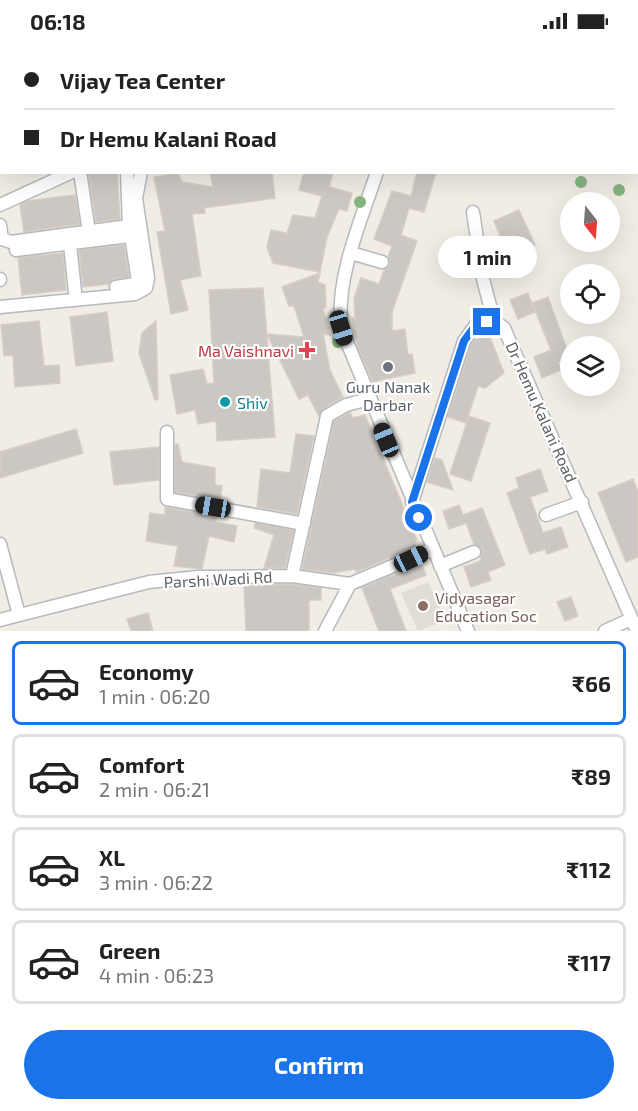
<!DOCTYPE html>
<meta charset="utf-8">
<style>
:root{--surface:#fff;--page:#f6f6f6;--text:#222;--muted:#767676;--line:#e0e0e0;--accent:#1a73e8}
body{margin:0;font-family:"Exo 2",sans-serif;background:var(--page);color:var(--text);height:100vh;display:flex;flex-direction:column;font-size:22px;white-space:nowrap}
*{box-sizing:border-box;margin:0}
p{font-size:20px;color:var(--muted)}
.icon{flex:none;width:33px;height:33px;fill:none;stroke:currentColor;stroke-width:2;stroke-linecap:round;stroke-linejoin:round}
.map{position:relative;height:589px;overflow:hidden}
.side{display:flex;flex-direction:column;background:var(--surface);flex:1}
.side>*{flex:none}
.hud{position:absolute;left:0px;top:0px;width:639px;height:132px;box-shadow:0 6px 24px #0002;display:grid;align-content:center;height:132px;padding:0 24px;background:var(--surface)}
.needle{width:39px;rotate:163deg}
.controls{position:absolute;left:560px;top:150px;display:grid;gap:12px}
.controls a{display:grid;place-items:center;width:60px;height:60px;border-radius:50%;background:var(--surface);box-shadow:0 6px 24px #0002;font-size:30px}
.end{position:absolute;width:27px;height:27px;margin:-14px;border:8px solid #1a73e8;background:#fff;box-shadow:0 0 0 3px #fff}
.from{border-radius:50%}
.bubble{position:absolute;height:42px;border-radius:21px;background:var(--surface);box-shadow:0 6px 24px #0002;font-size:20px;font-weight:700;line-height:42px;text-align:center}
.car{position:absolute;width:18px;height:36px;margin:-18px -9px;border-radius:8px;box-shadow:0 0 4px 2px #0007;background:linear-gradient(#222 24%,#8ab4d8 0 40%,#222 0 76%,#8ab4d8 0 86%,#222 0)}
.hud b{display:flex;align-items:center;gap:21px;height:57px;font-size:22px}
.hud b+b{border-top:2px solid var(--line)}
.hud i{width:15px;height:15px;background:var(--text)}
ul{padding:10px 0 0;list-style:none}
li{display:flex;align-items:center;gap:18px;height:84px;margin:0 12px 9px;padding:0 12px;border:3px solid var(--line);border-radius:9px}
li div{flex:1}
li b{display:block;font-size:22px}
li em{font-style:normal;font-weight:700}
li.current{border-color:var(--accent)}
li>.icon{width:54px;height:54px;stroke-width:1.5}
.primary-button{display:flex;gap:12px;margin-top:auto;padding:12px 24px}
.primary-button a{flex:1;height:69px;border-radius:36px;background:var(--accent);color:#fff;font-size:24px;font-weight:700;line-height:69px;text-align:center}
.status{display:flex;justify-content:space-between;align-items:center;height:42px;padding:0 30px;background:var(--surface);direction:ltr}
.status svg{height:16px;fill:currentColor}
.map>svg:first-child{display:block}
</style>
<div class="status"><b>06:18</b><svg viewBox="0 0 49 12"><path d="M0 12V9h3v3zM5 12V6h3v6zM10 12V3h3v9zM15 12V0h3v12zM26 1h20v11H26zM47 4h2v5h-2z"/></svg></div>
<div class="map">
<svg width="638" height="589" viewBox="0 0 638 589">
<rect width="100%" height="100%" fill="#f1ede5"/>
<path fill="#e1dcd4" d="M 468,0 L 638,0 L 638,7 L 638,2 Z
M 428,540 L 445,578 L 418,589 L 401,551 Z"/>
<path fill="#ccc7c2" stroke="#d6cec3" stroke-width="1.5" d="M 88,130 L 117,130 L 120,177 L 96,180 Z
M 210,130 L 272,130 L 275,156 L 204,166 L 205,171 L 192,172 L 201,234 L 180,238 L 188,268 L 171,272 L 157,190 L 165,189 L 154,135 L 178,131 L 182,140 L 213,145 Z
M 304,130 L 333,130 L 329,145 L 352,151 L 347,169 L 339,167 L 327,195 L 320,230 L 273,221 L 267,205 L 271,188 L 286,191 L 286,194 L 293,173 L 315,176 L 322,154 L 299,148 Z
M 417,130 L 436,130 L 424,170 L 409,166 L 401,193 L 417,199 L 392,270 L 392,289 L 405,287 L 408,313 L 412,312 L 415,331 L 373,340 L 358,306 L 352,276 L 355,276 L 354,256 L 361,236 L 379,242 L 384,228 L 390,223 L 388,215 L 392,204 L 374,197 L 392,149 L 411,154 Z
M 75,153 L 80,182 L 24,190 L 20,163 L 28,159 Z
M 519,168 L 535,203 L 509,215 L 494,179 Z
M 124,203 L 129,235 L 114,237 L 108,242 L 83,245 L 79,208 Z
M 63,211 L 66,248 L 22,253 L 18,216 Z
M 320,231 L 318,240 L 325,243 L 326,266 L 323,266 L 330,293 L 323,292 L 330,328 L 343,355 L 323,367 L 319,374 L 308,353 L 299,357 L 267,292 L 304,295 L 294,264 L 289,264 L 282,245 Z
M 263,246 L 275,395 L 217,399 L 216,379 L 198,382 L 195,368 L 177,372 L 170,333 L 203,327 L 207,342 L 214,341 L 209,248 Z
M 528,251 L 535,270 L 518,277 L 510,258 Z
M 548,255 L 570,316 L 558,320 L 561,328 L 542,336 L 534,315 L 551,308 L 532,261 Z
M 107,270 L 113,319 L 76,324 L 70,275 Z
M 39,279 L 44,324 L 59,323 L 60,341 L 15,345 L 13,313 L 4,314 L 1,283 Z
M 156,279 L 158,357 L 155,358 L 139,311 L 142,291 Z
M 489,293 L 504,331 L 485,346 L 478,344 L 466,381 L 448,375 L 471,303 L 475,298 Z
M 350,370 L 353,376 L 365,373 L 417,498 L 414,501 L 416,505 L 356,530 L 355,527 L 333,531 L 302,527 L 334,379 Z
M 469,374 L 490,381 L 471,439 L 450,432 Z
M 76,387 L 83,411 L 0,436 L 0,410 Z
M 296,392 L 314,394 L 297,472 L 257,465 L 261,427 L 290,431 Z
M 175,402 L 178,402 L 182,420 L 215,426 L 215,443 L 222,444 L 220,458 L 175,450 Z
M 159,405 L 159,438 L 114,443 L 110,410 Z
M 435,416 L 442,418 L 453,448 L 427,440 Z
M 540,427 L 548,449 L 530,455 L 543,491 L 561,485 L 568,505 L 547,512 L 545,507 L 530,512 L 507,451 L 519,446 L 516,436 Z
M 633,437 L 638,450 L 638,515 L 626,520 L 598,451 Z
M 459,463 L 463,473 L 482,466 L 505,523 L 488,530 L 491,538 L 471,545 L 464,525 L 480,519 L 482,507 L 474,502 L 466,481 L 449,487 L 443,469 Z
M 165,465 L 217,474 L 216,480 L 237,484 L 234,500 L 209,494 L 202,527 L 174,524 L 178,504 L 146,499 L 150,471 L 165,473 Z
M 255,481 L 294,488 L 285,526 L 264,526 L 274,493 L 254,486 Z
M 421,521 L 426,533 L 390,547 L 406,589 L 379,589 L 362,546 Z
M 291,542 L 321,546 L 321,558 L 309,558 L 309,589 L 246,589 L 244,544 Z
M 571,555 L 578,574 L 565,579 L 557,560 Z
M 148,571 L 153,589 L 131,589 L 127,577 Z"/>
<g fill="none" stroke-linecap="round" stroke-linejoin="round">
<g stroke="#b6b9bd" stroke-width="15">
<path id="minor" d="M 110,0 L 110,2
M 415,2 L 415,0
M 80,130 L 89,190
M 377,130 C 361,179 336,234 341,286 L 468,589
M 0,163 L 72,130
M 473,170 L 483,237 L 494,279
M 0,183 L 2,197 L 11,200 L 129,184 L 127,130
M 70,202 L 75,250
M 16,208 L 137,193
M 351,211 L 382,220
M 0,237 L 0,238
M 116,245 L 135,242 L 138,239 L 131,194
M 0,265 L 135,252 L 146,246 L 148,236 L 136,156 L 141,130
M 167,390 L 167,457 L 304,482
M 412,460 L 464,299 L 475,284 L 494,279 L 504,286 L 637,589
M 546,473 L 582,460
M 0,502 L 19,573
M 440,524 L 474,510
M 292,534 L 327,374 L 346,363 L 369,357
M 0,578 L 149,540 L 198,535 L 292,534 L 350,542 L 433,507
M 325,589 L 350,542
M 605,589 L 631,577"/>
</g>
<g stroke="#b6b9bd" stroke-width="18">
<path id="tertiary" d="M 83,2 L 87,0
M 0,32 L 2,31"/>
</g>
<use href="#minor" stroke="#fff" stroke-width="12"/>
<use href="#tertiary" stroke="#fff" stroke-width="15"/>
</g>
<g fill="#87b480">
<circle cx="581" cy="140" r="6"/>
<circle cx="619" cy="148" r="6"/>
<circle cx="360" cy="160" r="6"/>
<circle cx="338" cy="300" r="6"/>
</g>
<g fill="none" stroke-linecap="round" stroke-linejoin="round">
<path stroke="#1a73e8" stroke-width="8" d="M 419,476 L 412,460 L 464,299 L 475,284 L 487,280"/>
</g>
<path fill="#e0444e" stroke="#fff" stroke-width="2" d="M304 299h6v6h6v6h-6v6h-6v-6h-6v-6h6z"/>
<circle fill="#6b7280" stroke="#fff" stroke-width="2" cx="388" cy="325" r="6"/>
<circle fill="#0f9aa8" stroke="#fff" stroke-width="2" cx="225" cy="360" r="6"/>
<circle fill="#8d6e63" stroke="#fff" stroke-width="2" cx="423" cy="564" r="6"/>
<g text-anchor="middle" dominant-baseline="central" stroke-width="4.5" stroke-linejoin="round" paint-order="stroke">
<g font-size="16" fill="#be3a42" stroke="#fff" text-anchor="end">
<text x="294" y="308">Ma Vaishnavi</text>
</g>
<g font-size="16" fill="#5b616d" stroke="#fff">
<text x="388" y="344">Guru Nanak<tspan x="388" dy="18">Darbar</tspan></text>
</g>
<g font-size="16" fill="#0d838f" stroke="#fff" text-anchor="start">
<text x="237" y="360">Shiv</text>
</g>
<g font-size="16" fill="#5d6267" stroke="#fff">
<text transform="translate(542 370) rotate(66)">Dr Hemu Kalani Road</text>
<text transform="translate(218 537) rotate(-3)">Parshi Wadi Rd</text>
</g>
<g font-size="16" fill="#785e54" stroke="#fff" text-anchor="start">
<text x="435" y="555">Vidyasagar<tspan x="435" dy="18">Education Soc</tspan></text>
</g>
</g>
</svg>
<div class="controls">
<a><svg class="needle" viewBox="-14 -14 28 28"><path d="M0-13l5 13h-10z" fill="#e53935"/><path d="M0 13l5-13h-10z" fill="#767676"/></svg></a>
<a><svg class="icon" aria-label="locate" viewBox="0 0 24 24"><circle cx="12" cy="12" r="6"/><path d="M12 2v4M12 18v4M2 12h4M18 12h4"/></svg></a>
<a><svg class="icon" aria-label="layers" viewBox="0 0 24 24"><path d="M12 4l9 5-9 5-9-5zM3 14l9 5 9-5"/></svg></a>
</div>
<i class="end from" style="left:419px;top:476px"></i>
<i class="end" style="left:487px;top:280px"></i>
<div class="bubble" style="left:438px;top:194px;width:99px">1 min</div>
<i class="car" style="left:341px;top:286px;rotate:163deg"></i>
<i class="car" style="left:386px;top:398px;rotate:337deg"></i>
<i class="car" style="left:213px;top:465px;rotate:280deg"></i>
<i class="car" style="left:411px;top:517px;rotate:65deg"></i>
<div class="hud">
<b><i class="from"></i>Vijay Tea Center</b>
<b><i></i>Dr Hemu Kalani Road</b>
</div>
</div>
<section class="side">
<ul>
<li class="current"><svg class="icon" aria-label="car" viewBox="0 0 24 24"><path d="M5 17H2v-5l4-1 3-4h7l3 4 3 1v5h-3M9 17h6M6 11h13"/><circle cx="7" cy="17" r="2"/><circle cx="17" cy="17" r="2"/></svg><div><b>Economy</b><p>1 min · 06:20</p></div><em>₹66</em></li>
<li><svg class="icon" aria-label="car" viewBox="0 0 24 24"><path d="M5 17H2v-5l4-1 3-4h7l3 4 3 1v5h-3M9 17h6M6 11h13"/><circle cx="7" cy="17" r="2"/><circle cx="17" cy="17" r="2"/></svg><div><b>Comfort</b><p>2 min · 06:21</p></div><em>₹89</em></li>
<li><svg class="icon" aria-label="car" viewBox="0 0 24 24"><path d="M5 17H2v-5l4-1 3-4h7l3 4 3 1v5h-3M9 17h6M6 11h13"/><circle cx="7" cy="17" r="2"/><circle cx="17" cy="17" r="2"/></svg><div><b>XL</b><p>3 min · 06:22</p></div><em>₹112</em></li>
<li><svg class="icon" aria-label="car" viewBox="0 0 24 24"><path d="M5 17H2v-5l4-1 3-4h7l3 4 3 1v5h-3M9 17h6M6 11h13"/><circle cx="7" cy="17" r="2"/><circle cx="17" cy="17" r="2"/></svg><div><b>Green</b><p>4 min · 06:23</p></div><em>₹117</em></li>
</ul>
<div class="primary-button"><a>Confirm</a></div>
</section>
